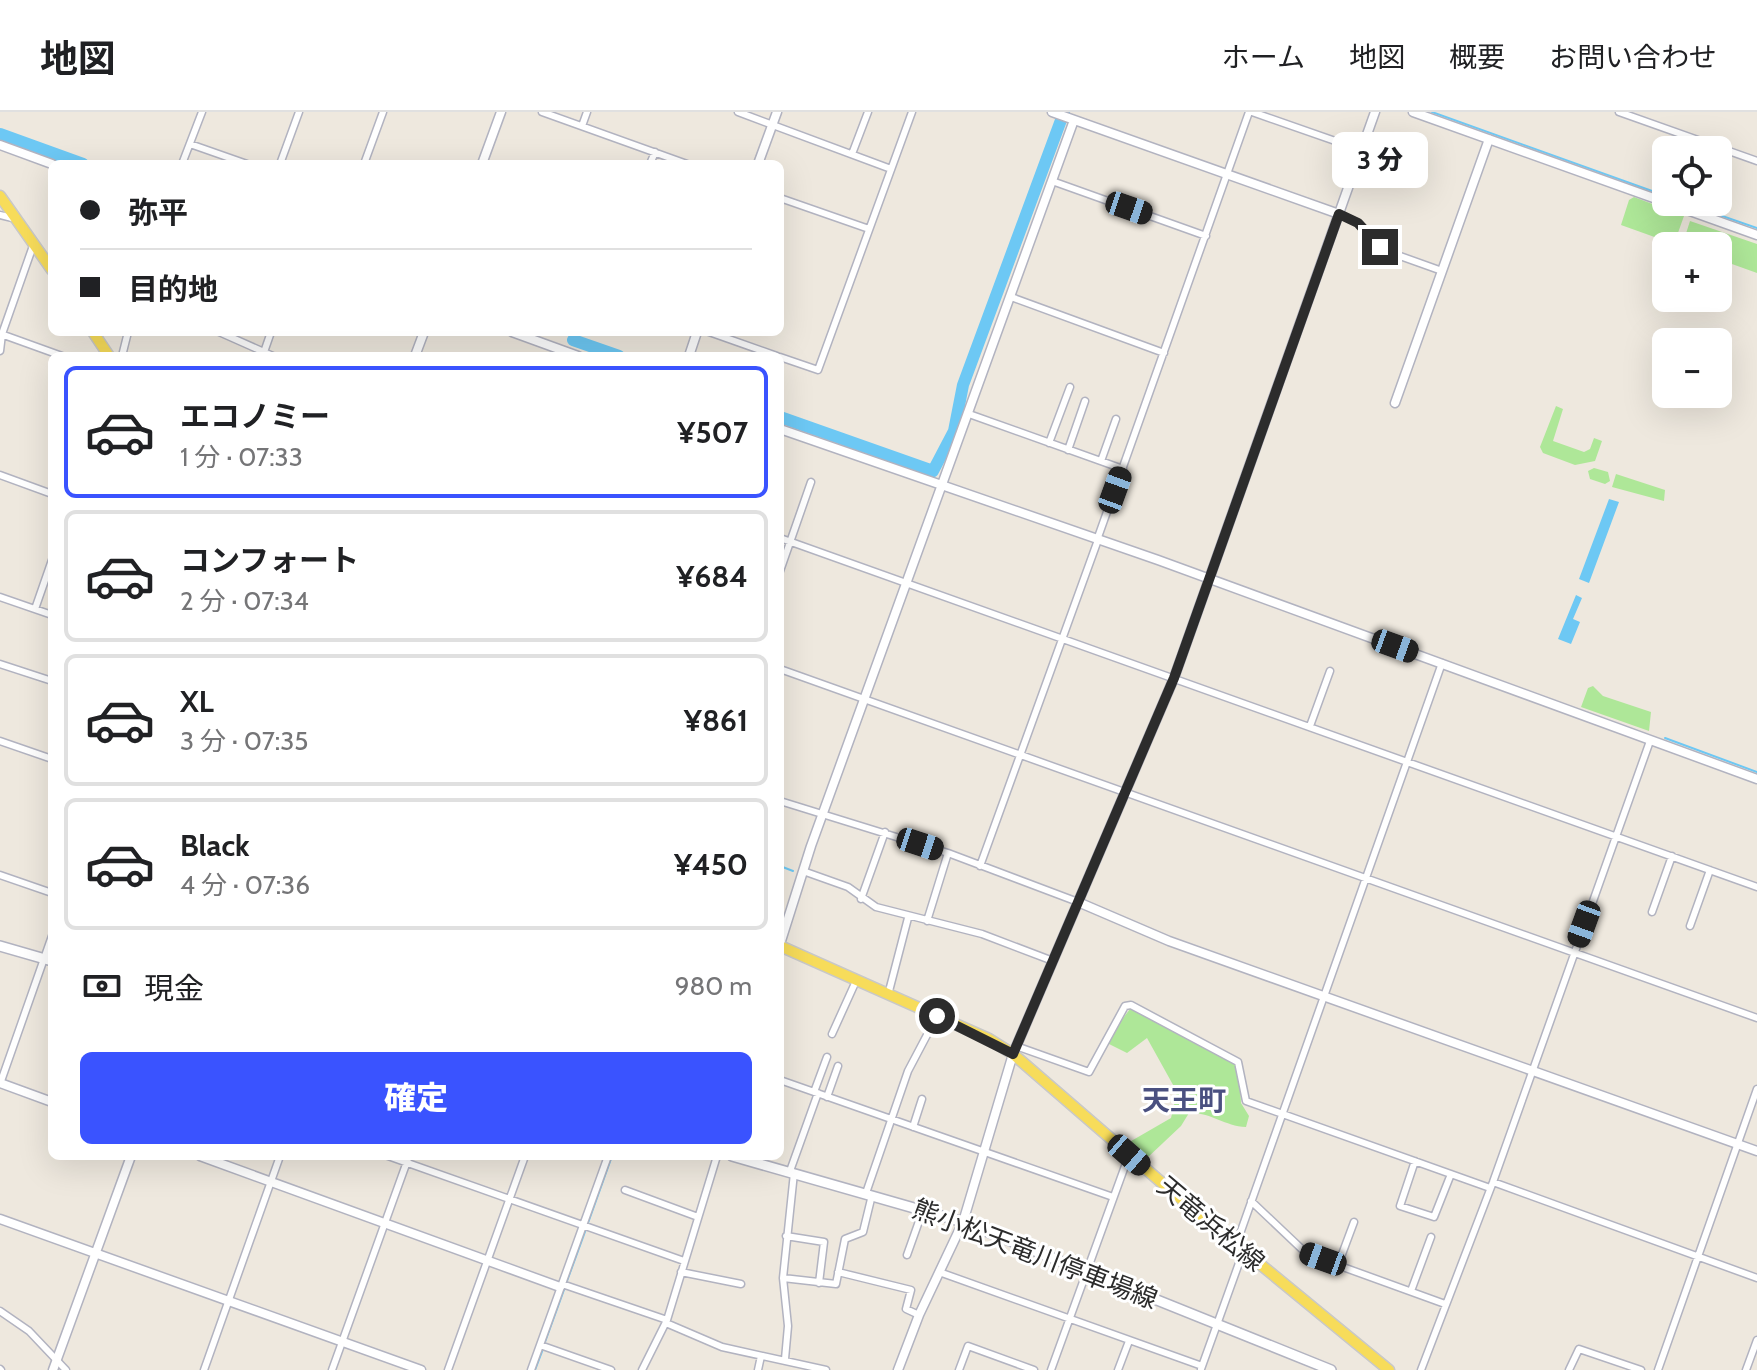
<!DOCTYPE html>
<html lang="ja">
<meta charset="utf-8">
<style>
:root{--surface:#fff;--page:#f6f6f6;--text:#202124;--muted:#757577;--line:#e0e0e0;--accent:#3a53ff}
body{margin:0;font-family:Cabin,"Noto Sans JP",sans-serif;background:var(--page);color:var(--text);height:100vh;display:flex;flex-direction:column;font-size:30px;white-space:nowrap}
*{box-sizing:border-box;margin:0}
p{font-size:26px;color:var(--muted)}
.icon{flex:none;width:44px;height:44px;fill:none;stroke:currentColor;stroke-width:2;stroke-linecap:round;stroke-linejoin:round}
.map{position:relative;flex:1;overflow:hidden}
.side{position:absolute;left:48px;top:240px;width:736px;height:808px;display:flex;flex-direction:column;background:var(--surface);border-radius:12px;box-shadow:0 8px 32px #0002}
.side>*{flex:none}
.top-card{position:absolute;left:48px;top:48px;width:736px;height:176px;border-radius:12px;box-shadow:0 8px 32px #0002;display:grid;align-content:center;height:176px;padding:0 32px;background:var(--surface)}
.tools{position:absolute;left:1652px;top:24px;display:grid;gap:16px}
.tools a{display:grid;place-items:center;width:80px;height:80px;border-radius:12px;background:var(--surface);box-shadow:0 8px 32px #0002;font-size:40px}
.end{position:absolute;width:36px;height:36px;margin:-18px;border:10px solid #2c2c2c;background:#fff;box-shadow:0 0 0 4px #fff}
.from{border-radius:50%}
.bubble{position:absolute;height:56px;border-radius:12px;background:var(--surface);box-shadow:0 8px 32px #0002;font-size:26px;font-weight:800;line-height:56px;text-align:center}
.car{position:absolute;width:24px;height:48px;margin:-24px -12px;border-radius:10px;box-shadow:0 0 6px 2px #0007;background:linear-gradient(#222 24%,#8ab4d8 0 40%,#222 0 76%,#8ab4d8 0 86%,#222 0)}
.top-card b{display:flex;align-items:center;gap:28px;height:76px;font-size:30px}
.top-card b+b{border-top:2px solid var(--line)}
.top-card i{width:20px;height:20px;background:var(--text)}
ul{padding:14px 0 0;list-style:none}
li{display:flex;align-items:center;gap:24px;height:132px;margin:0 16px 12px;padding:0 16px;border:4px solid var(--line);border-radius:12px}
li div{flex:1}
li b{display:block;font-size:30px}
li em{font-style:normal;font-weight:800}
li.on{border-color:var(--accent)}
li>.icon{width:72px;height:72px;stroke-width:1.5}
.pay{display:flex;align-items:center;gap:20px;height:88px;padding:0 32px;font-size:30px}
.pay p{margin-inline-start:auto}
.action{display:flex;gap:16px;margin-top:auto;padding:16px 32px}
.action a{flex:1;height:92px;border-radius:12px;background:var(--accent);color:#fff;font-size:32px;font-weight:800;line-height:92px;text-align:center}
header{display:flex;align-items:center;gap:48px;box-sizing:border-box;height:112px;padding:0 40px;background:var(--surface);border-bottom:2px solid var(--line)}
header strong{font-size:38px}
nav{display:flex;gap:44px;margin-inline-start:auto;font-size:28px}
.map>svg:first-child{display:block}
</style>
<header>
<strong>地図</strong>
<nav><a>ホーム</a><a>地図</a><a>概要</a><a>お問い合わせ</a></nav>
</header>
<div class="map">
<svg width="1757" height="1258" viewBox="0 0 1757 1258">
<rect width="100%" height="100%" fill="#eee8de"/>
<path fill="#aee798" d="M 1634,85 L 1684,104 L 1674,132 L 1621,113 L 1629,88 Z
M 1690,109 L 1757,132 L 1757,161 L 1718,147 L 1718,134 L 1682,134 Z
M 1556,294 L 1563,297 L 1553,329 L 1584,340 L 1590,337 L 1594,326 L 1602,329 L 1595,349 L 1575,353 L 1543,341 L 1540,335 Z
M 1594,356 L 1608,360 L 1610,369 L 1605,372 L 1590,367 L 1588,359 Z
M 1616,362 L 1665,378 L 1664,389 L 1612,375 Z
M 1593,574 L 1603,584 L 1651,600 L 1649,619 L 1581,595 L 1588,576 Z
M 1133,893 L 1239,952 L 1241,991 L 1249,1004 L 1246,1015 C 1224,1014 1211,1000 1189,1001 L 1181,1014 L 1146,1047 L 1126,1032 L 1171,1006 L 1177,980 L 1147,926 L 1127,941 L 1105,930 Z"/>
<path fill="#6dc8f4" d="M 1609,387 L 1619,390 L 1589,471 L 1579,467 Z
M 1576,483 L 1582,486 L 1573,507 L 1580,510 L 1571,532 L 1558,527 Z"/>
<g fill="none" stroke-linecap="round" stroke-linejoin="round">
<path stroke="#6dc8f4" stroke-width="2" d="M 1432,0 L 1666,84
M 1682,90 L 1757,116
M 1665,626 L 1757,660
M 780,754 L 793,759
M 588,1111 L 612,1044
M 567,1169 L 586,1117
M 545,1230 L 565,1175
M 535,1258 L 543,1237"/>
<path stroke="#6dc8f4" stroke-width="12" d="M 0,22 L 83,52
M 573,228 L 619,244
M 780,305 L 933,359 L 954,319 L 963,273 L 1064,0"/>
<g stroke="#b2b3c0" stroke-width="9">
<path id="minor" d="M 542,0 L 687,52
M 738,0 L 891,57
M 1252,0 L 1361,38
M 1619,0 L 1757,49
M 582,14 L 587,0
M 190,32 L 247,52
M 852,42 L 868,0
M 182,52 L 202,0
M 280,52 L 299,0
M 364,52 L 383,0
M 650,52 L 655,40
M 1052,69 L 1206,124
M 780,86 L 869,117
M 1339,102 L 1358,111 L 1386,139 L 1442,159
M 0,103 L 16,107
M 1011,185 L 1164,241
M 219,220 L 273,244
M 709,220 L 777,244
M 1,222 L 62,244
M 0,239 L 2,222 L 34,131
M 263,243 L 271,220
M 122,244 L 128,220
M 780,245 L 818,258 L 912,0
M 969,302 L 1123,357
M 1049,331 L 1070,275
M 1068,338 L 1085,289
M 1101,349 L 1116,307
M 0,363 L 52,382
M 780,426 L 1757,775
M 1097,428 L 1249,0
M 780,459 L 811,370
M 0,485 L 52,503
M 35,497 L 52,448
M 0,552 L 52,569
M 780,557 L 1757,906
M 1310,614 L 1330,559
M 0,629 L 52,647
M 780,689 L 948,741 L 1078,790
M 980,754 L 1098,428
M 803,759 L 848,775 L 876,795 L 982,822 L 1053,849
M 0,763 L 52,781
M 861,787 L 885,720
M 1652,800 L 1672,744
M 927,809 L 948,741
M 1690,814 L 1710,758
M 888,883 L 908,806
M 832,922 L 856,869
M 1016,934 L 1089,960 L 1125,894 L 1131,893 L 1238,950 L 1246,989 L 1490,1076
M 780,968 L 1113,1085
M 0,972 L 52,824
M 814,980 L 827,945
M 827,985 L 838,954
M 913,1015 L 922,987
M 388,1044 L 684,1149
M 1415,1049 L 1400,1094 L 1434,1105 L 1451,1062
M 790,1059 L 818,981
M 1493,1070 L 1757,1166
M 625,1078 L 698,1105
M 866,1081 L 908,959 L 937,904
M 1251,1089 L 1307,1142 L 1445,1192
M 786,1124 L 824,1130 L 819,1171
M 1236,1133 L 1442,551
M 907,1143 L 923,1098
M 1338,1153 L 1354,1110
M 681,1160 L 741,1172
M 838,1160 L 911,1178 L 906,1197 L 919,1203
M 939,1160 L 1202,1254
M 783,1166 L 836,1172 L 845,1127 L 863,1120 L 872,1083
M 562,1172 L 667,1208
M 1411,1179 L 1431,1125
M 0,1199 L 29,1219 L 66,1258
M 666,1211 L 722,1235 L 826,1258
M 540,1233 L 611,1258
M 785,1247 L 788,1214 L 783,1166 L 794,1061
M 0,1257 L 1,1258
M 1201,1257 L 1243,1140
M 204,1258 L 280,1044
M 332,1258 L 409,1044
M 448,1258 L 525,1044
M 531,1258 L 608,1044
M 642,1258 L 667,1208 L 717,1044
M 758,1258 L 761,1244
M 959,1258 L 968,1234 L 1034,1258
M 1051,1258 L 1129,1043
M 1118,1258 L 1129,1229
M 1421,1258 L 1493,1070 L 1650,629
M 1569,1258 L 1579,1237 L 1641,1258
M 1658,1258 L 1757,977
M 1746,1258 L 1757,1228"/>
</g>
<g stroke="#b2b3c0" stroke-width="11">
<path id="tertiary" d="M 1052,0 L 1339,102
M 1413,0 L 1757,123
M 0,33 L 52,52
M 482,52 L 501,0
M 758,52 L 777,0
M 512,220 L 578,244
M 415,244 L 424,220
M 689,244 L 697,220
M 1395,291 L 1489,27
M 780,317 L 1158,448 L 1757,667
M 1078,790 L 1169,829 L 1757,1039
M 780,832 L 811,734 L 1074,8
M 0,971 L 52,990
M 200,1044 L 560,1175
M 0,1107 L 421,1258
M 53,1258 L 131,1044
M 898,1258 L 919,1203 L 963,1110 L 1013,942 L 1174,566 L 1375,0"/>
</g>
<g stroke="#b2b3c0" stroke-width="12">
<path id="secondary" d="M 0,834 L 52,849
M 732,1044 L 963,1110 L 1331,1258"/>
</g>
<g stroke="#c8c8c8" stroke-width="13">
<path id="primary" d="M 0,84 L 52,158
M 93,220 L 109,244
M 780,834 L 989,927 L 1013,942 L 1176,1083 L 1389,1258"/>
</g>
<use href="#minor" stroke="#fff" stroke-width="6"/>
<use href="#tertiary" stroke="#fff" stroke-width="8"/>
<use href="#secondary" stroke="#fff" stroke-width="9"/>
<use href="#primary" stroke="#f7dc5a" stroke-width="10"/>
</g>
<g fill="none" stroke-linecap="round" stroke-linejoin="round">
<path stroke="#2c2c2c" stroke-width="10" d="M 937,904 L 1013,942 L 1174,566 L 1339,102 L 1358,111 L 1380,135"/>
</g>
<g text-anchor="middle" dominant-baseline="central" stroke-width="6" stroke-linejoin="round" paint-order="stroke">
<g font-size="26" fill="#2c2c2c" stroke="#fff">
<text transform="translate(1211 1112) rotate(40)">天竜浜松線</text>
<text transform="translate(1035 1142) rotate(21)">熊小松天竜川停車場線</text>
</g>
<g font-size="28" font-weight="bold" fill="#4a5080" stroke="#fff">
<text x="1184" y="988">天王町</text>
</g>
</g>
</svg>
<div class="tools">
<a><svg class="icon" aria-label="locate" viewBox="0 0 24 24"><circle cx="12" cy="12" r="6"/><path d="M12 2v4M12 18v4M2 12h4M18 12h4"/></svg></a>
<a>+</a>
<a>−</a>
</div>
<i class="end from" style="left:937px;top:904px"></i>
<i class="end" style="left:1380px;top:135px"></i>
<div class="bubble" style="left:1332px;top:20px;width:96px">3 分</div>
<i class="car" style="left:1129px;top:96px;rotate:109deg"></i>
<i class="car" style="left:1115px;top:378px;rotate:20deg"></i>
<i class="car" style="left:1395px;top:534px;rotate:110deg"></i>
<i class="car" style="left:920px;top:732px;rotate:108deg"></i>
<i class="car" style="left:1584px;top:812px;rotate:200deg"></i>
<i class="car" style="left:1129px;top:1043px;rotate:131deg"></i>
<i class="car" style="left:1323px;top:1147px;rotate:290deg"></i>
<div class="top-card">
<b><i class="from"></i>弥平</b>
<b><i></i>目的地</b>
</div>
<section class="side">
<ul>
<li class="on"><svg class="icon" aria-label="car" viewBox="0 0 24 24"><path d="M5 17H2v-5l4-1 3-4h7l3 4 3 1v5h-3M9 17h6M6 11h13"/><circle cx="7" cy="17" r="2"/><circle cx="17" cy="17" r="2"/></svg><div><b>エコノミー</b><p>1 分 · 07:33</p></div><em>¥507</em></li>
<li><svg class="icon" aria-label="car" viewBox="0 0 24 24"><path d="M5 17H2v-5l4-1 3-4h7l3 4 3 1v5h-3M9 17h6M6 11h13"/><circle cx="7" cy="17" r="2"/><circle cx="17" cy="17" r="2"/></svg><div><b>コンフォート</b><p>2 分 · 07:34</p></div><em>¥684</em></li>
<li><svg class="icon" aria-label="car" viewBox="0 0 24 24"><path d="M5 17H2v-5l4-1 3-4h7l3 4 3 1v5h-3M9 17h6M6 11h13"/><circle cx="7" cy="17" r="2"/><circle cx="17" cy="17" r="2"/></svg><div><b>XL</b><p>3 分 · 07:35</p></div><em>¥861</em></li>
<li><svg class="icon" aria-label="car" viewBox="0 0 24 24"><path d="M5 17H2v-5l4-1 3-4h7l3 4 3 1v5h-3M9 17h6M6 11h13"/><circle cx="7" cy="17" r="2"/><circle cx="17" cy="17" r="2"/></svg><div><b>Black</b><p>4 分 · 07:36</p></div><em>¥450</em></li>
</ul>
<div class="pay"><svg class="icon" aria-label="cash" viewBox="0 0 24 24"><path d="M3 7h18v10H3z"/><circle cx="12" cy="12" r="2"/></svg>現金<p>980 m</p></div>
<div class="action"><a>確定</a></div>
</section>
</div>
